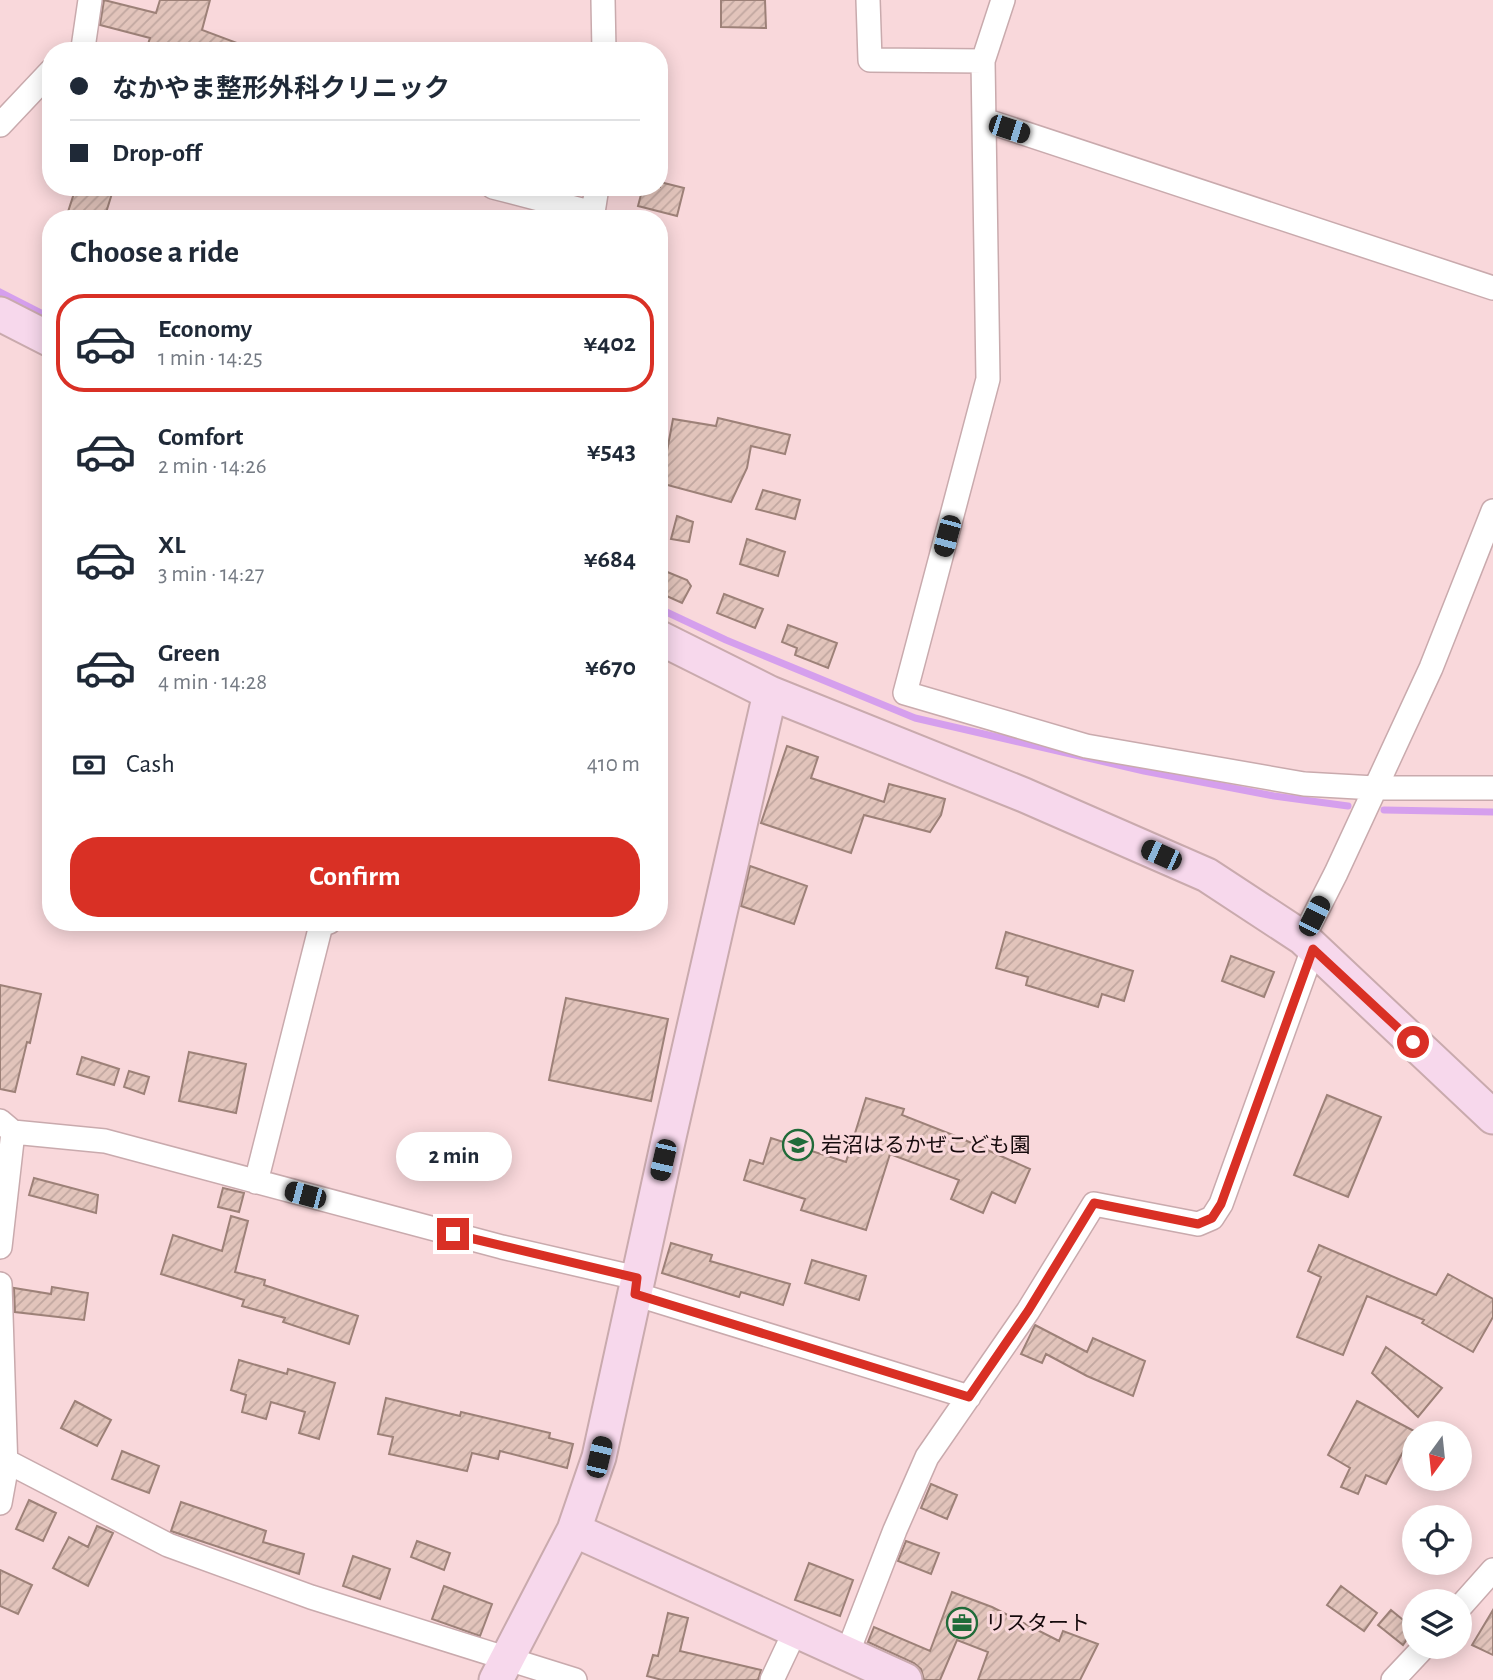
<!DOCTYPE html>
<meta charset="utf-8">
<style>
:root{--surface:#fff;--page:#f6f6f7;--text:#1f2937;--muted:#747a83;--line:#e0e1e3;--accent:#d93025}
body{margin:0;font-family:"Alegreya Sans","Noto Sans JP",sans-serif;background:var(--page);color:var(--text);height:100vh;display:flex;flex-direction:column;font-size:26px;white-space:nowrap}
*{box-sizing:border-box;margin:0}
p{font-size:23px;color:var(--muted)}
.icon{flex:none;width:38px;height:38px;fill:none;stroke:currentColor;stroke-width:2;stroke-linecap:round;stroke-linejoin:round}
.map{position:relative;flex:1;overflow:hidden}
.side{position:absolute;left:42px;top:210px;width:626px;height:721px;display:flex;flex-direction:column;background:var(--surface);border-radius:28px;box-shadow:0 4px 18px #0003}
.side>*{flex:none}
.hud{position:absolute;left:42px;top:42px;width:626px;height:154px;border-radius:28px;box-shadow:0 4px 18px #0003;display:grid;align-content:center;height:154px;padding:0 28px;background:var(--surface)}
.needle{width:46px;rotate:195deg}
.controls{position:absolute;left:1402px;top:1421px;display:grid;gap:14px}
.controls a{display:grid;place-items:center;width:70px;height:70px;border-radius:50%;background:var(--surface);box-shadow:0 4px 18px #0003;font-size:35px}
.end{position:absolute;width:32px;height:32px;margin:-16px;border:9px solid #d93025;background:#fff;box-shadow:0 0 0 4px #fff}
.from{border-radius:50%}
.bubble{position:absolute;height:49px;border-radius:24px;background:var(--surface);box-shadow:0 4px 18px #0003;font-size:23px;font-weight:700;line-height:49px;text-align:center}
.car{position:absolute;width:21px;height:42px;margin:-21px -10px;border-radius:9px;box-shadow:0 0 5px 2px #0007;background:linear-gradient(#222 24%,#8ab4d8 0 40%,#222 0 76%,#8ab4d8 0 86%,#222 0)}
.hud b{display:flex;align-items:center;gap:24px;height:66px;font-size:26px}
.hud b+b{border-top:2px solid var(--line)}
.hud i{width:18px;height:18px;background:var(--text)}
ul{padding:0;list-style:none}
li{display:flex;align-items:center;gap:21px;height:98px;margin:0 14px 10px;padding:0 14px;border:4px solid transparent;border-radius:28px}
li div{flex:1}
li b{display:block;font-size:26px}
li em{font-style:normal;font-weight:700}
li.current{border-color:var(--accent)}
li>.icon{width:63px;height:63px;stroke-width:1.5}
h2{padding:0 28px;font-size:32px;line-height:84px}
.pay{display:flex;align-items:center;gap:18px;height:77px;padding:0 28px;font-size:26px}
.pay p{margin-inline-start:auto}
.cta{display:flex;gap:14px;margin-top:auto;padding:14px 28px}
.cta a{flex:1;height:80px;border-radius:28px;background:var(--accent);color:#fff;font-size:28px;font-weight:700;line-height:80px;text-align:center}
.map>svg:first-child{display:block}
</style>
<div class="map">
<svg width="1493" height="1680" viewBox="0 0 1493 1680">
<defs>
<pattern id="building-hatch" width="6" height="6" patternUnits="userSpaceOnUse" patternTransform="scale(1.75)"><rect width="6" height="6" fill="#e2c4bb"/><path d="M-1 1l2-2M0 6l6-6M5 7l2-2" fill="none" stroke="#c1a7a0"/></pattern>
</defs>
<rect width="100%" height="100%" fill="#f9d8db"/>
<g fill="none" stroke-linecap="round" stroke-linejoin="round">
<path stroke="#d59fed" stroke-width="7" d="M 0,292 L 51,318
M 660,609 L 726,640 L 915,718 L 1144,771 L 1274,796 L 1348,806
M 1384,810 L 1493,812"/>
</g>
<path fill="url(#building-hatch)" stroke="#9d8178" stroke-width="2" d="M 104,0 L 156,13 L 160,0 L 210,0 L 202,30 L 253,49 L 252,51 L 162,51 L 147,47 L 150,38 L 100,25 Z
M 721,0 L 765,0 L 766,28 L 721,27 Z
M 660,182 L 684,188 L 677,216 L 638,206 L 643,187 L 660,187 Z
M 76,187 L 114,187 L 104,219 L 77,219 L 67,215 Z
M 718,418 L 790,435 L 785,454 L 751,446 L 747,468 L 731,502 L 660,483 L 660,450 L 667,451 L 673,419 L 716,426 Z
M 763,490 L 800,500 L 795,519 L 756,509 Z
M 677,516 L 693,522 L 689,542 L 671,539 Z
M 747,539 L 785,552 L 778,576 L 740,564 Z
M 660,569 L 687,580 L 691,586 L 682,603 L 660,593 Z
M 724,594 L 763,609 L 755,628 L 717,613 Z
M 788,625 L 837,643 L 828,668 L 795,655 L 797,648 L 782,642 Z
M 787,746 L 818,757 L 811,778 L 884,802 L 889,784 L 945,799 L 941,815 L 930,832 L 864,815 L 851,853 L 761,823 Z
M 750,866 L 807,886 L 794,924 L 741,906 Z
M 1006,932 L 1133,971 L 1124,1001 L 1102,994 L 1098,1007 L 1026,985 L 1028,977 L 996,968 Z
M 1231,956 L 1274,972 L 1264,997 L 1222,981 Z
M 0,985 L 41,994 L 30,1043 L 27,1042 L 15,1092 L 0,1089 Z
M 566,998 L 668,1019 L 651,1101 L 549,1080 Z
M 189,1052 L 246,1064 L 236,1113 L 179,1101 Z
M 82,1057 L 119,1069 L 114,1085 L 77,1074 Z
M 129,1071 L 149,1077 L 144,1094 L 124,1087 Z
M 1327,1095 L 1381,1117 L 1348,1197 L 1294,1175 Z
M 866,1098 L 904,1109 L 902,1115 L 958,1137 L 1030,1169 L 1015,1203 L 992,1192 L 983,1213 L 951,1199 L 959,1180 L 890,1154 L 866,1230 L 801,1210 L 805,1199 L 744,1180 L 750,1160 L 763,1164 L 771,1138 L 846,1162 Z
M 34,1178 L 98,1195 L 96,1213 L 29,1195 Z
M 223,1188 L 244,1193 L 239,1212 L 218,1207 Z
M 231,1216 L 248,1221 L 235,1272 L 265,1280 L 264,1285 L 358,1316 L 349,1344 L 283,1322 L 285,1318 L 242,1306 L 244,1300 L 161,1274 L 173,1235 L 222,1251 Z
M 671,1243 L 712,1255 L 710,1261 L 790,1284 L 783,1305 L 741,1292 L 739,1297 L 662,1273 Z
M 1319,1245 L 1436,1295 L 1448,1274 L 1493,1299 L 1493,1317 L 1473,1352 L 1422,1323 L 1424,1320 L 1367,1296 L 1343,1355 L 1297,1337 L 1321,1277 L 1308,1271 Z
M 812,1260 L 866,1276 L 859,1300 L 805,1283 Z
M 52,1287 L 88,1293 L 84,1320 L 15,1312 L 14,1288 L 51,1294 Z
M 1035,1325 L 1087,1352 L 1093,1338 L 1145,1361 L 1133,1396 L 1087,1376 L 1046,1354 L 1042,1363 L 1021,1354 Z
M 1386,1347 L 1442,1388 L 1418,1417 L 1372,1373 Z
M 239,1360 L 287,1374 L 288,1369 L 335,1383 L 319,1439 L 299,1433 L 305,1412 L 271,1402 L 266,1419 L 242,1412 L 246,1395 L 231,1390 Z
M 386,1398 L 460,1416 L 461,1412 L 550,1433 L 549,1438 L 573,1444 L 567,1468 L 500,1451 L 498,1459 L 472,1453 L 467,1471 L 389,1454 L 393,1437 L 378,1434 Z
M 75,1401 L 111,1420 L 97,1446 L 61,1428 Z
M 1357,1401 L 1414,1431 L 1386,1484 L 1366,1475 L 1358,1494 L 1341,1487 L 1350,1468 L 1328,1455 Z
M 122,1451 L 159,1466 L 149,1493 L 112,1479 Z
M 931,1484 L 957,1495 L 947,1519 L 921,1508 Z
M 29,1500 L 56,1513 L 43,1541 L 16,1529 Z
M 181,1502 L 266,1531 L 263,1542 L 304,1554 L 299,1574 L 171,1531 Z
M 97,1526 L 113,1533 L 88,1586 L 53,1568 L 69,1537 L 88,1547 Z
M 417,1541 L 450,1553 L 444,1570 L 411,1557 Z
M 906,1541 L 939,1553 L 931,1574 L 898,1561 Z
M 353,1556 L 390,1569 L 380,1599 L 343,1586 Z
M 809,1563 L 853,1580 L 840,1616 L 795,1600 Z
M 0,1570 L 32,1585 L 18,1614 L 0,1606 Z
M 444,1586 L 492,1604 L 480,1636 L 432,1619 Z
M 1341,1586 L 1377,1613 L 1364,1631 L 1327,1605 Z
M 952,1592 L 992,1607 L 1059,1641 L 1063,1631 L 1098,1644 L 1080,1680 L 978,1680 L 988,1652 L 957,1640 L 940,1680 L 924,1680 L 921,1669 L 914,1663 L 868,1642 L 874,1627 L 930,1651 Z
M 1391,1610 L 1414,1629 L 1403,1645 L 1378,1625 Z
M 1493,1610 L 1493,1655 L 1472,1645 Z
M 668,1613 L 688,1618 L 680,1651 L 761,1670 L 758,1680 L 662,1680 L 647,1676 L 653,1655 L 658,1656 Z"/>
<g fill="none" stroke-linecap="round" stroke-linejoin="round">
<g stroke="#c9aaad" stroke-width="26">
<path id="street" d="M 603,0 L 604,51
M 868,0 L 870,60 L 983,61
M 1003,0 L 983,61 L 988,379 L 905,693 L 1086,746 L 1304,784 L 1375,788 L 1493,788
M 83,48 L 90,0
M 984,120 L 1493,288
M 0,125 L 51,71
M 493,187 L 593,213
M 592,219 L 597,187
M 1303,938 L 1336,873 L 1431,668 L 1493,511
M 0,1121 L 13,1132 L 105,1141 L 502,1247 L 637,1278
M 256,1182 L 321,925 L 329,922
M 0,1247 L 13,1132
M 0,1284 L 6,1470 L 0,1503
M 635,1294 L 969,1397
M 6,1461 L 168,1545 L 311,1597 L 575,1680
M 1460,1607 L 1493,1570
M 847,1654 L 895,1530 L 927,1457 L 1028,1311 L 1094,1204 L 1198,1224 L 1212,1218 L 1221,1204 L 1313,949
M 772,1680 L 796,1629
M 1393,1680 L 1424,1647"/>
</g>
<g stroke="#c9aaad" stroke-width="37">
<path id="secondary" d="M 0,314 L 51,340
M 660,638 L 770,693 L 1024,795 L 1207,875 L 1303,938 L 1493,1117
M 574,1530 L 905,1680
M 496,1680 L 574,1530 L 599,1457 L 669,1137 L 770,693"/>
</g>
<use href="#street" stroke="#fff" stroke-width="23"/>
<use href="#secondary" stroke="#f7d8ec" stroke-width="33"/>
</g>
<g fill="none" stroke-linecap="round" stroke-linejoin="round">
<path stroke="#d93025" stroke-width="9" d="M 453,1234 L 637,1278 L 635,1294 L 969,1397 L 1028,1311 L 1094,1203 L 1198,1224 L 1212,1218 L 1221,1204 L 1313,949 L 1413,1042"/>
</g>
<defs>
<g id="school-ring" transform="scale(1.575)"><circle r="9.5" fill="#f9d8db" stroke="#206b39" stroke-width="1.5"/><path d="M0-5L7-2L0 1L-7-2ZM-4 1L0 2.5L4 1V4Q0 6-4 4Z" fill="#206b39"/></g>
<g id="office-ring" transform="scale(1.575)"><circle r="9.5" fill="#f9d8db" stroke="#206b39" stroke-width="1.5"/><path d="M-6-3h4V-5.5h4V-3h4V5H-6ZM-1-4.5V-3h2v-1.5ZM-6 0V1H6V0Z" fill="#206b39"/></g>
</defs>
<g fill-rule="evenodd">
<use href="#school-ring" x="798" y="1145"/>
<use href="#office-ring" x="962" y="1623"/>
</g>
<g text-anchor="middle" dominant-baseline="central" stroke-width="6" stroke-linejoin="round" paint-order="stroke">
<g font-size="21" fill="#150a0c" stroke="#f9d8db" text-anchor="start">
<text x="821" y="1145">岩沼はるかぜこども園</text>
<text x="985" y="1623">リスタート</text>
</g>
</g>
</svg>
<div class="controls">
<a><svg class="needle" viewBox="-14 -14 28 28"><path d="M0-13l5 13h-10z" fill="#e53935"/><path d="M0 13l5-13h-10z" fill="#747a83"/></svg></a>
<a><svg class="icon" aria-label="locate" viewBox="0 0 24 24"><circle cx="12" cy="12" r="6"/><path d="M12 2v4M12 18v4M2 12h4M18 12h4"/></svg></a>
<a><svg class="icon" aria-label="layers" viewBox="0 0 24 24"><path d="M12 4l9 5-9 5-9-5zM3 14l9 5 9-5"/></svg></a>
</div>
<i class="end from" style="left:1413px;top:1042px"></i>
<i class="end" style="left:453px;top:1234px"></i>
<div class="bubble" style="left:396px;top:1132px;width:116px">2 min</div>
<i class="car" style="left:1009px;top:129px;rotate:108deg"></i>
<i class="car" style="left:947px;top:536px;rotate:195deg"></i>
<i class="car" style="left:1161px;top:855px;rotate:294deg"></i>
<i class="car" style="left:1314px;top:916px;rotate:27deg"></i>
<i class="car" style="left:663px;top:1160px;rotate:193deg"></i>
<i class="car" style="left:305px;top:1195px;rotate:285deg"></i>
<i class="car" style="left:599px;top:1457px;rotate:13deg"></i>
<div class="hud">
<b><i class="from"></i>なかやま整形外科クリニック</b>
<b><i></i>Drop-off</b>
</div>
<section class="side">
<h2>Choose a ride</h2>
<ul>
<li class="current"><svg class="icon" aria-label="car" viewBox="0 0 24 24"><path d="M5 17H2v-5l4-1 3-4h7l3 4 3 1v5h-3M9 17h6M6 11h13"/><circle cx="7" cy="17" r="2"/><circle cx="17" cy="17" r="2"/></svg><div><b>Economy</b><p>1 min · 14:25</p></div><em>¥402</em></li>
<li><svg class="icon" aria-label="car" viewBox="0 0 24 24"><path d="M5 17H2v-5l4-1 3-4h7l3 4 3 1v5h-3M9 17h6M6 11h13"/><circle cx="7" cy="17" r="2"/><circle cx="17" cy="17" r="2"/></svg><div><b>Comfort</b><p>2 min · 14:26</p></div><em>¥543</em></li>
<li><svg class="icon" aria-label="car" viewBox="0 0 24 24"><path d="M5 17H2v-5l4-1 3-4h7l3 4 3 1v5h-3M9 17h6M6 11h13"/><circle cx="7" cy="17" r="2"/><circle cx="17" cy="17" r="2"/></svg><div><b>XL</b><p>3 min · 14:27</p></div><em>¥684</em></li>
<li><svg class="icon" aria-label="car" viewBox="0 0 24 24"><path d="M5 17H2v-5l4-1 3-4h7l3 4 3 1v5h-3M9 17h6M6 11h13"/><circle cx="7" cy="17" r="2"/><circle cx="17" cy="17" r="2"/></svg><div><b>Green</b><p>4 min · 14:28</p></div><em>¥670</em></li>
</ul>
<div class="pay"><svg class="icon" aria-label="cash" viewBox="0 0 24 24"><path d="M3 7h18v10H3z"/><circle cx="12" cy="12" r="2"/></svg>Cash<p>410 m</p></div>
<div class="cta"><a>Confirm</a></div>
</section>
</div>
